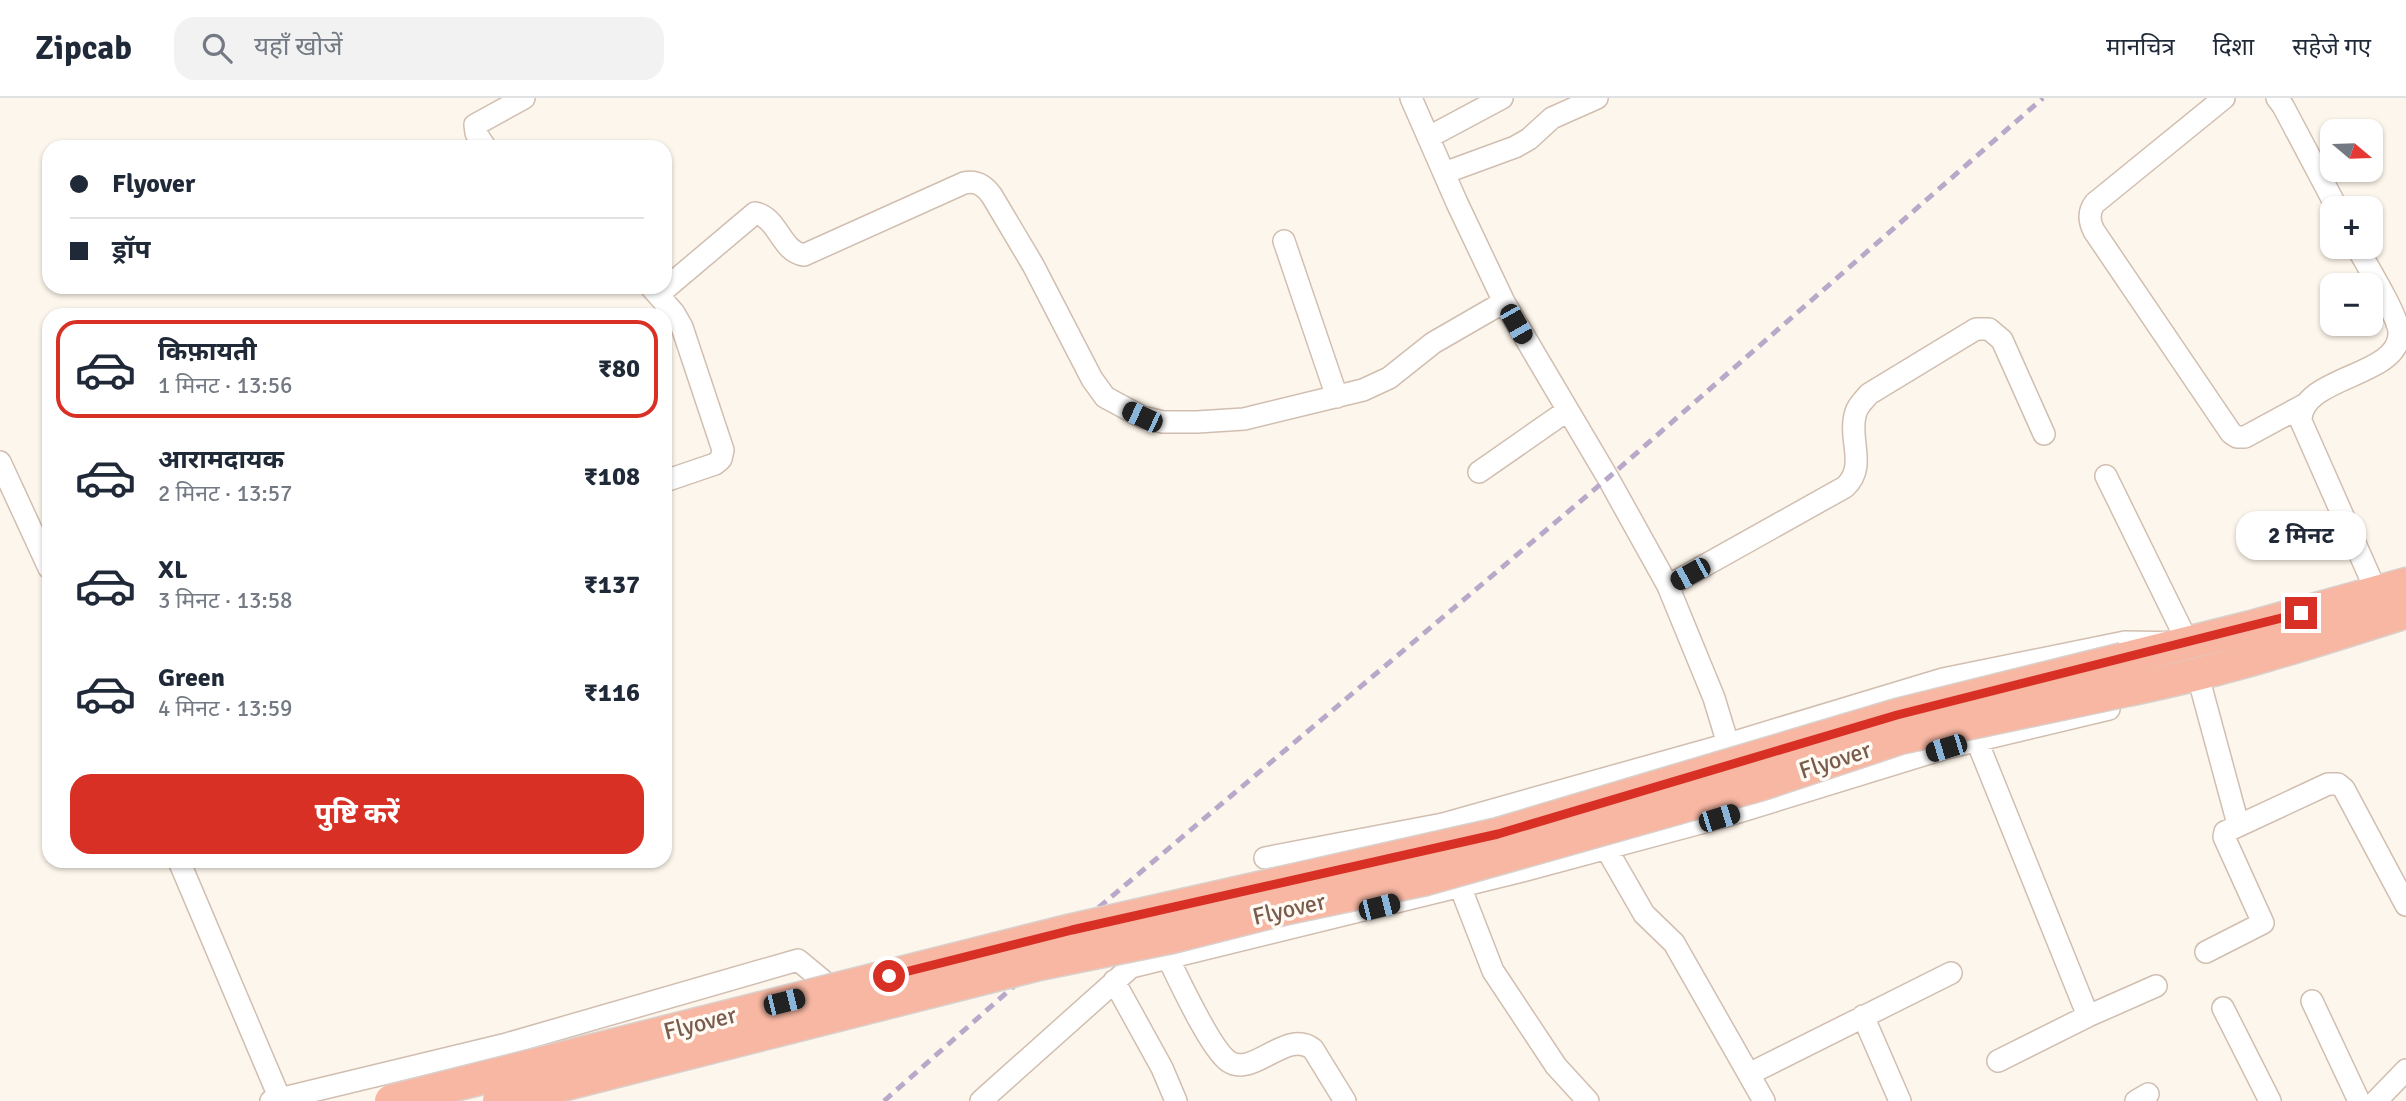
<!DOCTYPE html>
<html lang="hi">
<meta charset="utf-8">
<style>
:root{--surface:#fff;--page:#f2f2f3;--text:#1f2937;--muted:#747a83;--line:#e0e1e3;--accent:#d93025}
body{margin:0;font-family:Signika,"Noto Sans Devanagari",sans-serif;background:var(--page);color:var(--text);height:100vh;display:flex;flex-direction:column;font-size:26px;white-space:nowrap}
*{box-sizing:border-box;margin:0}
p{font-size:23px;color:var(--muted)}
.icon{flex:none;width:38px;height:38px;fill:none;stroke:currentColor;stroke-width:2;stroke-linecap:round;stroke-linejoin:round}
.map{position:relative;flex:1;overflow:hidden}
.drawer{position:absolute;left:42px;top:210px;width:630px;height:560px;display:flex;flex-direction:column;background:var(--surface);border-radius:21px;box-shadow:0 2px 5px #0004}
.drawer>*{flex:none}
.hud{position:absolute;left:42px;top:42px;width:630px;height:154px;border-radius:21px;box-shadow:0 2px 5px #0004;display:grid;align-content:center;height:154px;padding:0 28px;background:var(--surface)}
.needle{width:46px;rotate:109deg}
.buttons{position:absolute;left:2320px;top:21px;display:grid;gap:14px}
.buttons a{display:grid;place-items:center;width:63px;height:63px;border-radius:14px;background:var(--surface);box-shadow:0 2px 5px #0004;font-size:35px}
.end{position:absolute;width:32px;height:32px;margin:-16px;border:9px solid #d93025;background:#fff;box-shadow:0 0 0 4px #fff}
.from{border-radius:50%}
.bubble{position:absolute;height:49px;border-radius:21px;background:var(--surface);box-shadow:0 2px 5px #0004;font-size:23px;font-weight:700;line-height:49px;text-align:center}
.car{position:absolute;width:21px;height:42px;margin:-21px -10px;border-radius:9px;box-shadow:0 0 5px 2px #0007;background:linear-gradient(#222 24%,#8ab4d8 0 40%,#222 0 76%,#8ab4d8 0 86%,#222 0)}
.hud b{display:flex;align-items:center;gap:24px;height:66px;font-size:26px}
.hud b+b{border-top:2px solid var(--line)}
.hud i{width:18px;height:18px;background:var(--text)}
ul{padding:12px 0 0;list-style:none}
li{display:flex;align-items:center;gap:21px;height:98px;margin:0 14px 10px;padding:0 14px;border:4px solid transparent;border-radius:21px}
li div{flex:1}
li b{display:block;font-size:26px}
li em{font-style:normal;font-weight:700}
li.selected{border-color:var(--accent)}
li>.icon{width:63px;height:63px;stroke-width:1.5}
.button{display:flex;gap:14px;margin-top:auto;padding:14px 28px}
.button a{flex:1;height:80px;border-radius:21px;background:var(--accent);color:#fff;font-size:28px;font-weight:700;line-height:80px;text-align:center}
header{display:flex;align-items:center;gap:42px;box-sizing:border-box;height:98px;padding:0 35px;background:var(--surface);border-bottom:2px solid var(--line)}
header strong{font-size:33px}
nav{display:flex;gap:38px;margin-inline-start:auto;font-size:24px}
.search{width:490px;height:63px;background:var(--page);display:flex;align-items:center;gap:18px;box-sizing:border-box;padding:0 24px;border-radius:21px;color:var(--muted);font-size:26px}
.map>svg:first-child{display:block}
</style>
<header>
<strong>Zipcab</strong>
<div class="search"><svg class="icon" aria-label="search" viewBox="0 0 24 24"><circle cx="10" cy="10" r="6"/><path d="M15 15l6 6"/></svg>यहाँ खोजें</div>
<nav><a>मानचित्र</a><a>दिशा</a><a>सहेजे गए</a></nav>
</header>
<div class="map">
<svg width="2406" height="1003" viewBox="0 0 2406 1003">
<rect width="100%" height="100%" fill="#fdf6ec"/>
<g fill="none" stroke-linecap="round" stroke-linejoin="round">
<g stroke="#d1beb0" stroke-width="24">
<path id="minor" d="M 1411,0 L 1457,105 L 1504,204 L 1608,380 L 1668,488 L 1714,600 L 1728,646
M 2224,0 L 2095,105 C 2088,114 2089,123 2094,133 L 2231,335 L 2237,339 L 2245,339 L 2304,307
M 2277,0 L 2283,8 L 2337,110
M 1429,39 L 1502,0
M 485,49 L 476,35 L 475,27 L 524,0
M 1444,75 L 1515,49 L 1529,41 L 1552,20 L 1597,0
M 1284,143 L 1337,299
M 2357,149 C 2366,166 2400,220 2399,236 C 2399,279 2300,278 2301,323 L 2377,495
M 651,189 L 674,215 L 682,229 L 723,352 L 721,361 L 715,366 L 665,383
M 659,196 L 755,115 C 778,119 781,154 804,157 L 964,85 C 977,82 985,88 992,98 L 1033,167 L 1092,281 L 1105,299 L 1142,319 L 1163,324 L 1197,324 L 1244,321 L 1363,292 L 1389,280 L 1433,245 L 1504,204
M 0,364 L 49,470
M 1479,374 L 1568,312
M 1668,488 L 1845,389 C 1868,368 1847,340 1856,314 C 1858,307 1864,302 1869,296 L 1976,231 L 1989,231 L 2002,242 L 2044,336
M 2184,583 L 2198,578 L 2238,726
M 1977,643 L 2088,918
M 1606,750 L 1644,816 L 1674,845 L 1764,1003
M 1265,760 L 1443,726 L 1728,646 L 1943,581 L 2125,544 L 2188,545 L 2106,378
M 179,763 L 280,1001
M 1456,778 L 1493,873 L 1556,968 L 1588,1003
M 2206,854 L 2263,825 L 2224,739 L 2225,734 L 2328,686 L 2338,686 L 2344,691 L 2406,807
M 1168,860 C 1179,882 1210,950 1228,963 C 1253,981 1286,930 1313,951 L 1345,1003
M 1114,883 L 1162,970 L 1176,1003
M 2312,903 L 2359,1003
M 2223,910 L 2270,1003
M 1863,918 L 1900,1003
M 1998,963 L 2088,918 L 2156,888
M 1749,976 L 1951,875
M 271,1003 L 503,947 L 798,862 L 839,896
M 981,1003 L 1131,869 L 1522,773 L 1719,720 L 1946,650 L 2109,611
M 2136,1003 L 2148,996
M 2376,1003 L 2406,972"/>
</g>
<g stroke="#dad1cd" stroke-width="35">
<path id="highway" d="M 2123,561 L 2251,529 L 2406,486
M 2132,591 C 2225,572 2315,543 2406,514"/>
</g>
<use href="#minor" stroke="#fff" stroke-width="21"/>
<use href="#highway" stroke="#f7b7a3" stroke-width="32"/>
<path stroke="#b9a8c9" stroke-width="5" stroke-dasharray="10 7" stroke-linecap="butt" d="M 884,1003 L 1039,866 L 1072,832 L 1608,380 L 2043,0"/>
<g stroke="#dad1cd" stroke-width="35" stroke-linecap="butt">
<path id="highway-bridge" d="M 391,1003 L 1072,832 L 1498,736 L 1897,617 L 2123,561
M 499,1003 L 1039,866 L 1172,839 L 1287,810 L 1426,781 L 1762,686 L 1900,640 L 2132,591"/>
</g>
<use href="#highway-bridge" stroke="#f7b7a3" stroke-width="32"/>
</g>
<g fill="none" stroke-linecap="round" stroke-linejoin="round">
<path stroke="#d93025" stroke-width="9" d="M 889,878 L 1072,832 L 1498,736 L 1897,617 L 2301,515"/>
</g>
<g text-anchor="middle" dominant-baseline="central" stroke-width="7" stroke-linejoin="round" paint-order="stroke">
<g font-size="24" fill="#7a5c4d" stroke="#fffaf3">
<text transform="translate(1835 662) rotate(-18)">Flyover</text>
<text transform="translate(1289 811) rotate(-13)">Flyover</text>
<text transform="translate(700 925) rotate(-14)">Flyover</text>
</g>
</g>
</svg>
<div class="buttons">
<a><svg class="needle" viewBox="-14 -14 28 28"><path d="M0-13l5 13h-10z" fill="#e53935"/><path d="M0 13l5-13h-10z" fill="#747a83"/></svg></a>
<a>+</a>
<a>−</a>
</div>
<i class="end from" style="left:889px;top:878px"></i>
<i class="end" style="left:2301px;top:515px"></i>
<div class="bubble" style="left:2236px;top:413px;width:130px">2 मिनट</div>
<i class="car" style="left:1516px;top:226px;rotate:150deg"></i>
<i class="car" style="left:1142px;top:319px;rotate:295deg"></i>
<i class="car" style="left:1690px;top:476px;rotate:241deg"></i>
<i class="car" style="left:1946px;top:650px;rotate:253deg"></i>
<i class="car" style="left:1719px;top:720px;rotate:73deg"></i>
<i class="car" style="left:1379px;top:809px;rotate:76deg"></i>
<i class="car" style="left:784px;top:904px;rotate:76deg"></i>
<div class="hud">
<b><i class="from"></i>Flyover</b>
<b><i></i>ड्रॉप</b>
</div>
<section class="drawer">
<ul>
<li class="selected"><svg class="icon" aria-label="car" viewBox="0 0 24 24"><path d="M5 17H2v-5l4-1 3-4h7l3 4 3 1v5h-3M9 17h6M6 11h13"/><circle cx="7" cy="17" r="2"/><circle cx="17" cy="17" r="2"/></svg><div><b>किफ़ायती</b><p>1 मिनट · 13:56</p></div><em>₹80</em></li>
<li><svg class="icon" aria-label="car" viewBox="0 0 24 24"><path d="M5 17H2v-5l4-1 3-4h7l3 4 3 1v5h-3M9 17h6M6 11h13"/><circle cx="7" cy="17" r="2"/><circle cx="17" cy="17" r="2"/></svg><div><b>आरामदायक</b><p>2 मिनट · 13:57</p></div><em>₹108</em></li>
<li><svg class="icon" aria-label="car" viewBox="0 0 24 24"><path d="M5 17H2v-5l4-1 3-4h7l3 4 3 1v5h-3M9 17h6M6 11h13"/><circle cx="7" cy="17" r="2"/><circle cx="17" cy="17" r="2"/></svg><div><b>XL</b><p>3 मिनट · 13:58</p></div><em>₹137</em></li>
<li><svg class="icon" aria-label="car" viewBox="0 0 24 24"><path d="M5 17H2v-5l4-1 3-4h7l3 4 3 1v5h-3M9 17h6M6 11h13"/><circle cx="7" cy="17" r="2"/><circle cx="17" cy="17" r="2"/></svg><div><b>Green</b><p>4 मिनट · 13:59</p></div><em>₹116</em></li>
</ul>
<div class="button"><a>पुष्टि करें</a></div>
</section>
</div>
